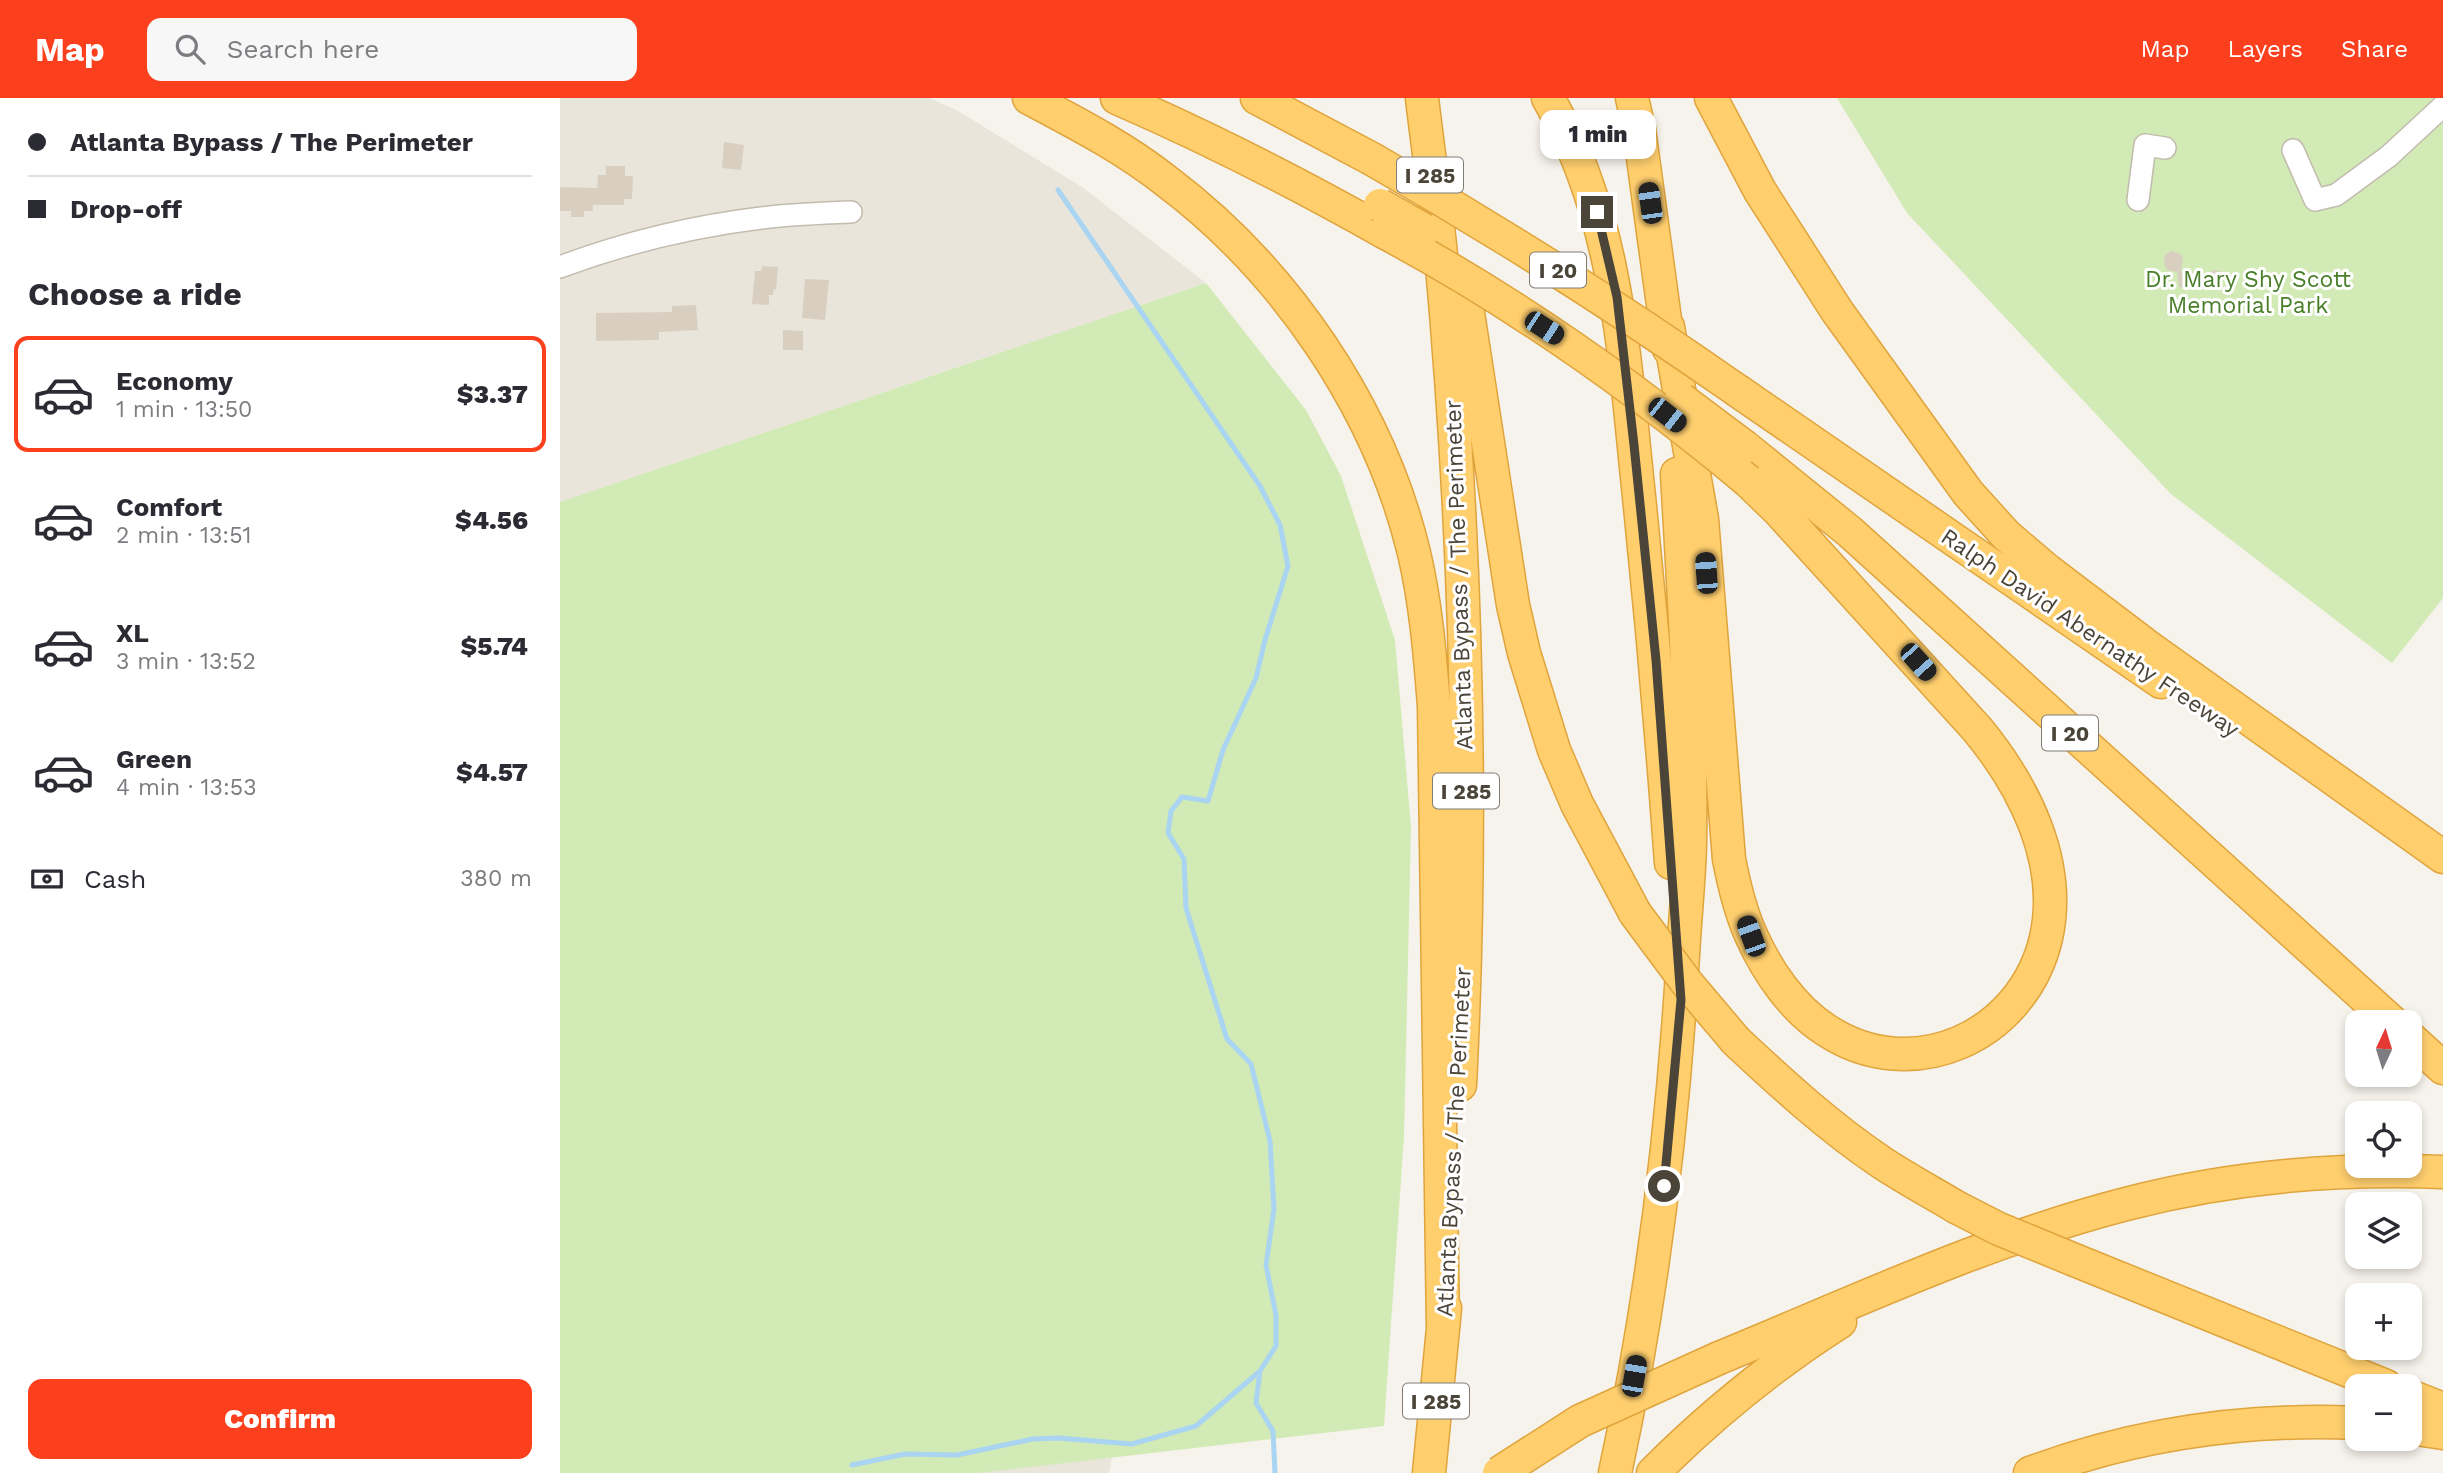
<!DOCTYPE html>
<meta charset="utf-8">
<style>
:root{--surface:#fff;--page:#f7f7f7;--text:#2b2b33;--muted:#7c7c81;--line:#e1e1e2;--accent:#fc3f1d}
body{margin:0;font-family:"Work Sans",sans-serif;background:var(--page);color:var(--text);height:100vh;display:flex;flex-direction:column;font-size:26px;white-space:nowrap}
*{box-sizing:border-box;margin:0}
p{font-size:23px;color:var(--muted)}
.icon{flex:none;width:38px;height:38px;fill:none;stroke:currentColor;stroke-width:2;stroke-linecap:round;stroke-linejoin:round}
.map{position:relative;flex:1;overflow:hidden}
.panel{display:flex;flex-direction:column;background:var(--surface);width:560px}
.panel>*{flex:none}
.hud{display:grid;align-content:center;height:154px;padding:0 28px;background:var(--surface)}
.needle{width:46px;rotate:4deg}
.tools{position:absolute;left:1785px;top:912px;display:grid;gap:14px}
.tools a{display:grid;place-items:center;width:77px;height:77px;border-radius:14px;background:var(--surface);box-shadow:0 4px 10px #0003;font-size:35px}
.end{position:absolute;width:32px;height:32px;margin:-16px;border:9px solid #4b4439;background:#fff;box-shadow:0 0 0 4px #fff}
.from{border-radius:50%}
.bubble{position:absolute;height:49px;border-radius:14px;background:var(--surface);box-shadow:0 4px 10px #0003;font-size:23px;font-weight:800;line-height:49px;text-align:center}
.car{position:absolute;width:21px;height:42px;margin:-21px -10px;border-radius:9px;box-shadow:0 0 5px 2px #0007;background:linear-gradient(#222 24%,#8ab4d8 0 40%,#222 0 76%,#8ab4d8 0 86%,#222 0)}
.hud b{display:flex;align-items:center;gap:24px;height:66px;font-size:26px}
.hud b+b{border-top:2px solid var(--line)}
.hud i{width:18px;height:18px;background:var(--text)}
ul{padding:0;list-style:none}
li{display:flex;align-items:center;gap:21px;height:116px;margin:0 14px 10px;padding:0 14px;border:4px solid transparent;border-radius:14px}
li div{flex:1}
li b{display:block;font-size:26px}
li em{font-style:normal;font-weight:800}
li.selected{border-color:var(--accent)}
li>.icon{width:63px;height:63px;stroke-width:1.5}
h2{padding:0 28px;font-size:32px;line-height:84px}
.pay{display:flex;align-items:center;gap:18px;height:77px;padding:0 28px;font-size:26px}
.pay p{margin-inline-start:auto}
.primary-button{display:flex;gap:14px;margin-top:auto;padding:14px 28px}
.primary-button a{flex:1;height:80px;border-radius:14px;background:var(--accent);color:#fff;font-size:28px;font-weight:800;line-height:80px;text-align:center}
header{display:flex;align-items:center;gap:42px;box-sizing:border-box;height:98px;padding:0 35px;background:var(--accent);color:#fff}
header strong{font-size:33px}
nav{display:flex;gap:38px;margin-inline-start:auto;font-size:24px}
.search{width:490px;height:63px;background:var(--page);display:flex;align-items:center;gap:18px;box-sizing:border-box;padding:0 24px;border-radius:14px;color:var(--muted);font-size:26px}
main{display:flex;flex:1;min-height:0}
.map>svg:first-child{display:block}
</style>
<header>
<strong>Map</strong>
<div class="search"><svg class="icon" aria-label="search" viewBox="0 0 24 24"><circle cx="10" cy="10" r="6"/><path d="M15 15l6 6"/></svg>Search here</div>
<nav><a>Map</a><a>Layers</a><a>Share</a></nav>
</header>
<main>
<section class="panel">
<div class="hud">
<b><i class="from"></i>Atlanta Bypass / The Perimeter</b>
<b><i></i>Drop-off</b>
</div>
<h2>Choose a ride</h2>
<ul>
<li class="selected"><svg class="icon" aria-label="car" viewBox="0 0 24 24"><path d="M5 17H2v-5l4-1 3-4h7l3 4 3 1v5h-3M9 17h6M6 11h13"/><circle cx="7" cy="17" r="2"/><circle cx="17" cy="17" r="2"/></svg><div><b>Economy</b><p>1 min · 13:50</p></div><em>$3.37</em></li>
<li><svg class="icon" aria-label="car" viewBox="0 0 24 24"><path d="M5 17H2v-5l4-1 3-4h7l3 4 3 1v5h-3M9 17h6M6 11h13"/><circle cx="7" cy="17" r="2"/><circle cx="17" cy="17" r="2"/></svg><div><b>Comfort</b><p>2 min · 13:51</p></div><em>$4.56</em></li>
<li><svg class="icon" aria-label="car" viewBox="0 0 24 24"><path d="M5 17H2v-5l4-1 3-4h7l3 4 3 1v5h-3M9 17h6M6 11h13"/><circle cx="7" cy="17" r="2"/><circle cx="17" cy="17" r="2"/></svg><div><b>XL</b><p>3 min · 13:52</p></div><em>$5.74</em></li>
<li><svg class="icon" aria-label="car" viewBox="0 0 24 24"><path d="M5 17H2v-5l4-1 3-4h7l3 4 3 1v5h-3M9 17h6M6 11h13"/><circle cx="7" cy="17" r="2"/><circle cx="17" cy="17" r="2"/></svg><div><b>Green</b><p>4 min · 13:53</p></div><em>$4.57</em></li>
</ul>
<div class="pay"><svg class="icon" aria-label="cash" viewBox="0 0 24 24"><path d="M3 7h18v10H3z"/><circle cx="12" cy="12" r="2"/></svg>Cash<p>380 m</p></div>
<div class="primary-button"><a>Confirm</a></div>
</section>
<div class="map">
<svg width="1883" height="1375" viewBox="0 0 1883 1375">
<rect width="100%" height="100%" fill="#f6f3ec"/>
<path fill="#eae5da" d="M 0,0 L 370,0 L 398,13 L 522,89 L 646,185 L 0,404 Z
M 552,1359 L 549,1375 L 419,1375 Z"/>
<path fill="#d2eab5" d="M 1277,0 L 1883,0 L 1883,500 L 1832,565 L 1611,396 L 1347,115 Z
M 646,185 L 746,312 L 781,378 L 835,542 L 851,729 L 844,1038 L 824,1328 L 419,1375 L 0,1375 L 0,404 Z"/>
<g fill="none" stroke-linecap="round" stroke-linejoin="round">
<path stroke="#a9d4f2" stroke-width="5" d="M 700,1273 L 696,1305 L 713,1333 L 715,1375
M 292,1367 L 345,1356 L 397,1357 L 473,1341 L 498,1340 L 572,1346 L 636,1328 L 700,1273 L 716,1248 L 716,1217 L 706,1167 L 714,1111 L 710,1043 L 691,966 L 667,941 L 626,810 L 624,761 L 608,735 L 611,713 L 622,699 L 648,703 L 663,652 L 696,580 L 705,542 L 728,468 L 720,427 L 700,388 L 498,92"/>
</g>
<path fill="#d8cfc1" d="M 164,44 L 184,47 L 181,72 L 162,70 Z
M 46,68 L 65,68 L 65,78 L 73,78 L 72,101 L 64,101 L 64,107 L 33,107 L 33,113 L 24,113 L 24,119 L 11,119 L 11,113 L 0,113 L 0,89 L 37,90 L 38,77 L 46,77 Z
M 1611,153 L 1619,155 L 1623,160 L 1621,174 L 1639,181 L 1627,191 L 1619,189 L 1617,174 L 1607,172 L 1604,166 L 1605,157 Z
M 202,168 L 218,169 L 216,192 L 214,191 L 213,197 L 209,197 L 209,207 L 192,206 L 195,173 L 201,173 Z
M 1653,172 L 1661,174 L 1662,183 L 1656,188 L 1640,182 Z
M 245,181 L 269,182 L 265,222 L 242,220 Z
M 136,207 L 138,232 L 99,234 L 99,242 L 36,243 L 36,215 L 112,214 L 112,208 Z
M 223,232 L 243,233 L 243,252 L 223,252 Z"/>
<g fill="none" stroke-linecap="round" stroke-linejoin="round">
<g stroke="#c2bbae" stroke-width="24">
<path id="minor" d="M 1733,52 L 1755,102 L 1776,97 L 1829,58 L 1883,8
M 1578,102 L 1585,47 L 1605,50
M 0,169 C 67,144 139,127 210,119 C 237,116 264,115 291,114"/>
</g>
<g stroke="#e0a43c" stroke-width="35">
<path id="highway" d="M 469,0 C 516,25 563,49 605,82 C 725,172 819,310 854,455 C 866,506 870,557 874,608 L 883,1232
M 557,0 C 649,40 737,85 824,134
M 697,0 L 812,61
M 862,0 C 868,52 876,105 881,157 C 906,433 914,711 900,987
M 988,0 C 1057,119 1064,255 1078,389 C 1091,514 1102,639 1111,765
M 1072,0 L 1079,31 L 1109,251
M 1151,0 L 1200,93 L 1277,213 L 1408,395 L 1446,437 L 1487,472 L 1587,548 L 1883,759
M 891,178 L 908,215 L 953,507 L 964,555 L 994,652 L 1017,706 L 1075,815
M 1108,229 L 1142,421 L 1169,761 C 1174,787 1180,813 1191,837 C 1207,873 1233,911 1266,932 C 1352,989 1463,939 1486,840 C 1503,764 1464,688 1417,631 L 1219,413 L 1188,383
M 1178,293 L 1601,584
M 1185,349 L 1290,434 L 1832,924
M 1850,940 L 1883,970
M 1176,943 C 1222,986 1269,1029 1321,1064 C 1345,1080 1371,1094 1396,1109
M 1517,1163 L 1826,1288
M 1159,1260 C 1293,1205 1426,1142 1566,1106 C 1669,1079 1778,1070 1883,1074
M 1850,1298 L 1883,1311
M 1850,1330 L 1883,1335
M 869,1375 L 885,1210
M 1055,1375 C 1092,1204 1113,1031 1123,857 C 1125,820 1129,783 1130,746 C 1132,623 1124,499 1117,376
M 1093,1375 C 1148,1320 1214,1266 1280,1224
M 1470,1375 C 1576,1336 1685,1320 1797,1325"/>
</g>
<use href="#minor" stroke="#fff" stroke-width="21"/>
<use href="#highway" stroke="#ffcf6e" stroke-width="32"/>
<g stroke="#e0a43c" stroke-width="35" stroke-linecap="butt">
<path id="highway-bridge" d="M 812,61 C 938,133 1059,210 1178,293
M 820,107 L 864,132
M 824,134 C 953,203 1075,289 1188,383
M 1121,301 L 1185,349
M 1075,815 L 1127,885 L 1176,943
M 1396,1109 L 1439,1131 L 1517,1163
M 939,1375 L 1020,1323 L 1159,1260"/>
</g>
<use href="#highway-bridge" stroke="#ffcf6e" stroke-width="32"/>
</g>
<g fill="none" stroke-linecap="round" stroke-linejoin="round">
<path stroke="#4b4439" stroke-width="9" d="M 1037,114 L 1057,199 L 1074,347 L 1096,562 L 1121,902 L 1104,1088"/>
</g>
<g text-anchor="middle" dominant-baseline="central" stroke-width="6" stroke-linejoin="round" paint-order="stroke">
<g fill="#fff" stroke="#817c74" stroke-width="2">
<rect x="837" y="59.5" width="66" height="35" rx="5"/>
<rect x="970" y="154.5" width="56" height="35" rx="5"/>
<rect x="1482" y="617.5" width="56" height="35" rx="5"/>
<rect x="873" y="675.5" width="66" height="35" rx="5"/>
<rect x="843" y="1285.5" width="66" height="35" rx="5"/>
</g>
<g font-size="21" font-weight="bold" fill="#4b4439">
<text x="870" y="77">I 285</text>
<text x="998" y="172">I 20</text>
<text x="1510" y="635">I 20</text>
<text x="906" y="693">I 285</text>
<text x="876" y="1303">I 285</text>
</g>
<g font-size="23" fill="#4a7f2a" stroke="#fff">
<text x="1688" y="181">Dr. Mary Shy Scott<tspan x="1688" dy="26">Memorial Park</tspan></text>
</g>
<g font-size="23" fill="#4b4439" stroke="#fff">
<text transform="translate(899 477) rotate(-92)">Atlanta Bypass / The Perimeter</text>
<text transform="translate(1530 535) rotate(34)">Ralph David Abernathy Freeway</text>
<text transform="translate(894 1044) rotate(-87)">Atlanta Bypass / The Perimeter</text>
</g>
</g>
</svg>
<div class="tools">
<a><svg class="needle" viewBox="-14 -14 28 28"><path d="M0-13l5 13h-10z" fill="#e53935"/><path d="M0 13l5-13h-10z" fill="#7c7c81"/></svg></a>
<a><svg class="icon" aria-label="locate" viewBox="0 0 24 24"><circle cx="12" cy="12" r="6"/><path d="M12 2v4M12 18v4M2 12h4M18 12h4"/></svg></a>
<a><svg class="icon" aria-label="layers" viewBox="0 0 24 24"><path d="M12 4l9 5-9 5-9-5zM3 14l9 5 9-5"/></svg></a>
<a>+</a>
<a>−</a>
</div>
<i class="end from" style="left:1104px;top:1088px"></i>
<i class="end" style="left:1037px;top:114px"></i>
<div class="bubble" style="left:980px;top:12px;width:116px">1 min</div>
<i class="car" style="left:1090px;top:105px;rotate:352deg"></i>
<i class="car" style="left:984px;top:230px;rotate:123deg"></i>
<i class="car" style="left:1107px;top:317px;rotate:128deg"></i>
<i class="car" style="left:1146px;top:475px;rotate:356deg"></i>
<i class="car" style="left:1358px;top:564px;rotate:138deg"></i>
<i class="car" style="left:1191px;top:838px;rotate:340deg"></i>
<i class="car" style="left:1074px;top:1278px;rotate:10deg"></i>
</div>
</main>
